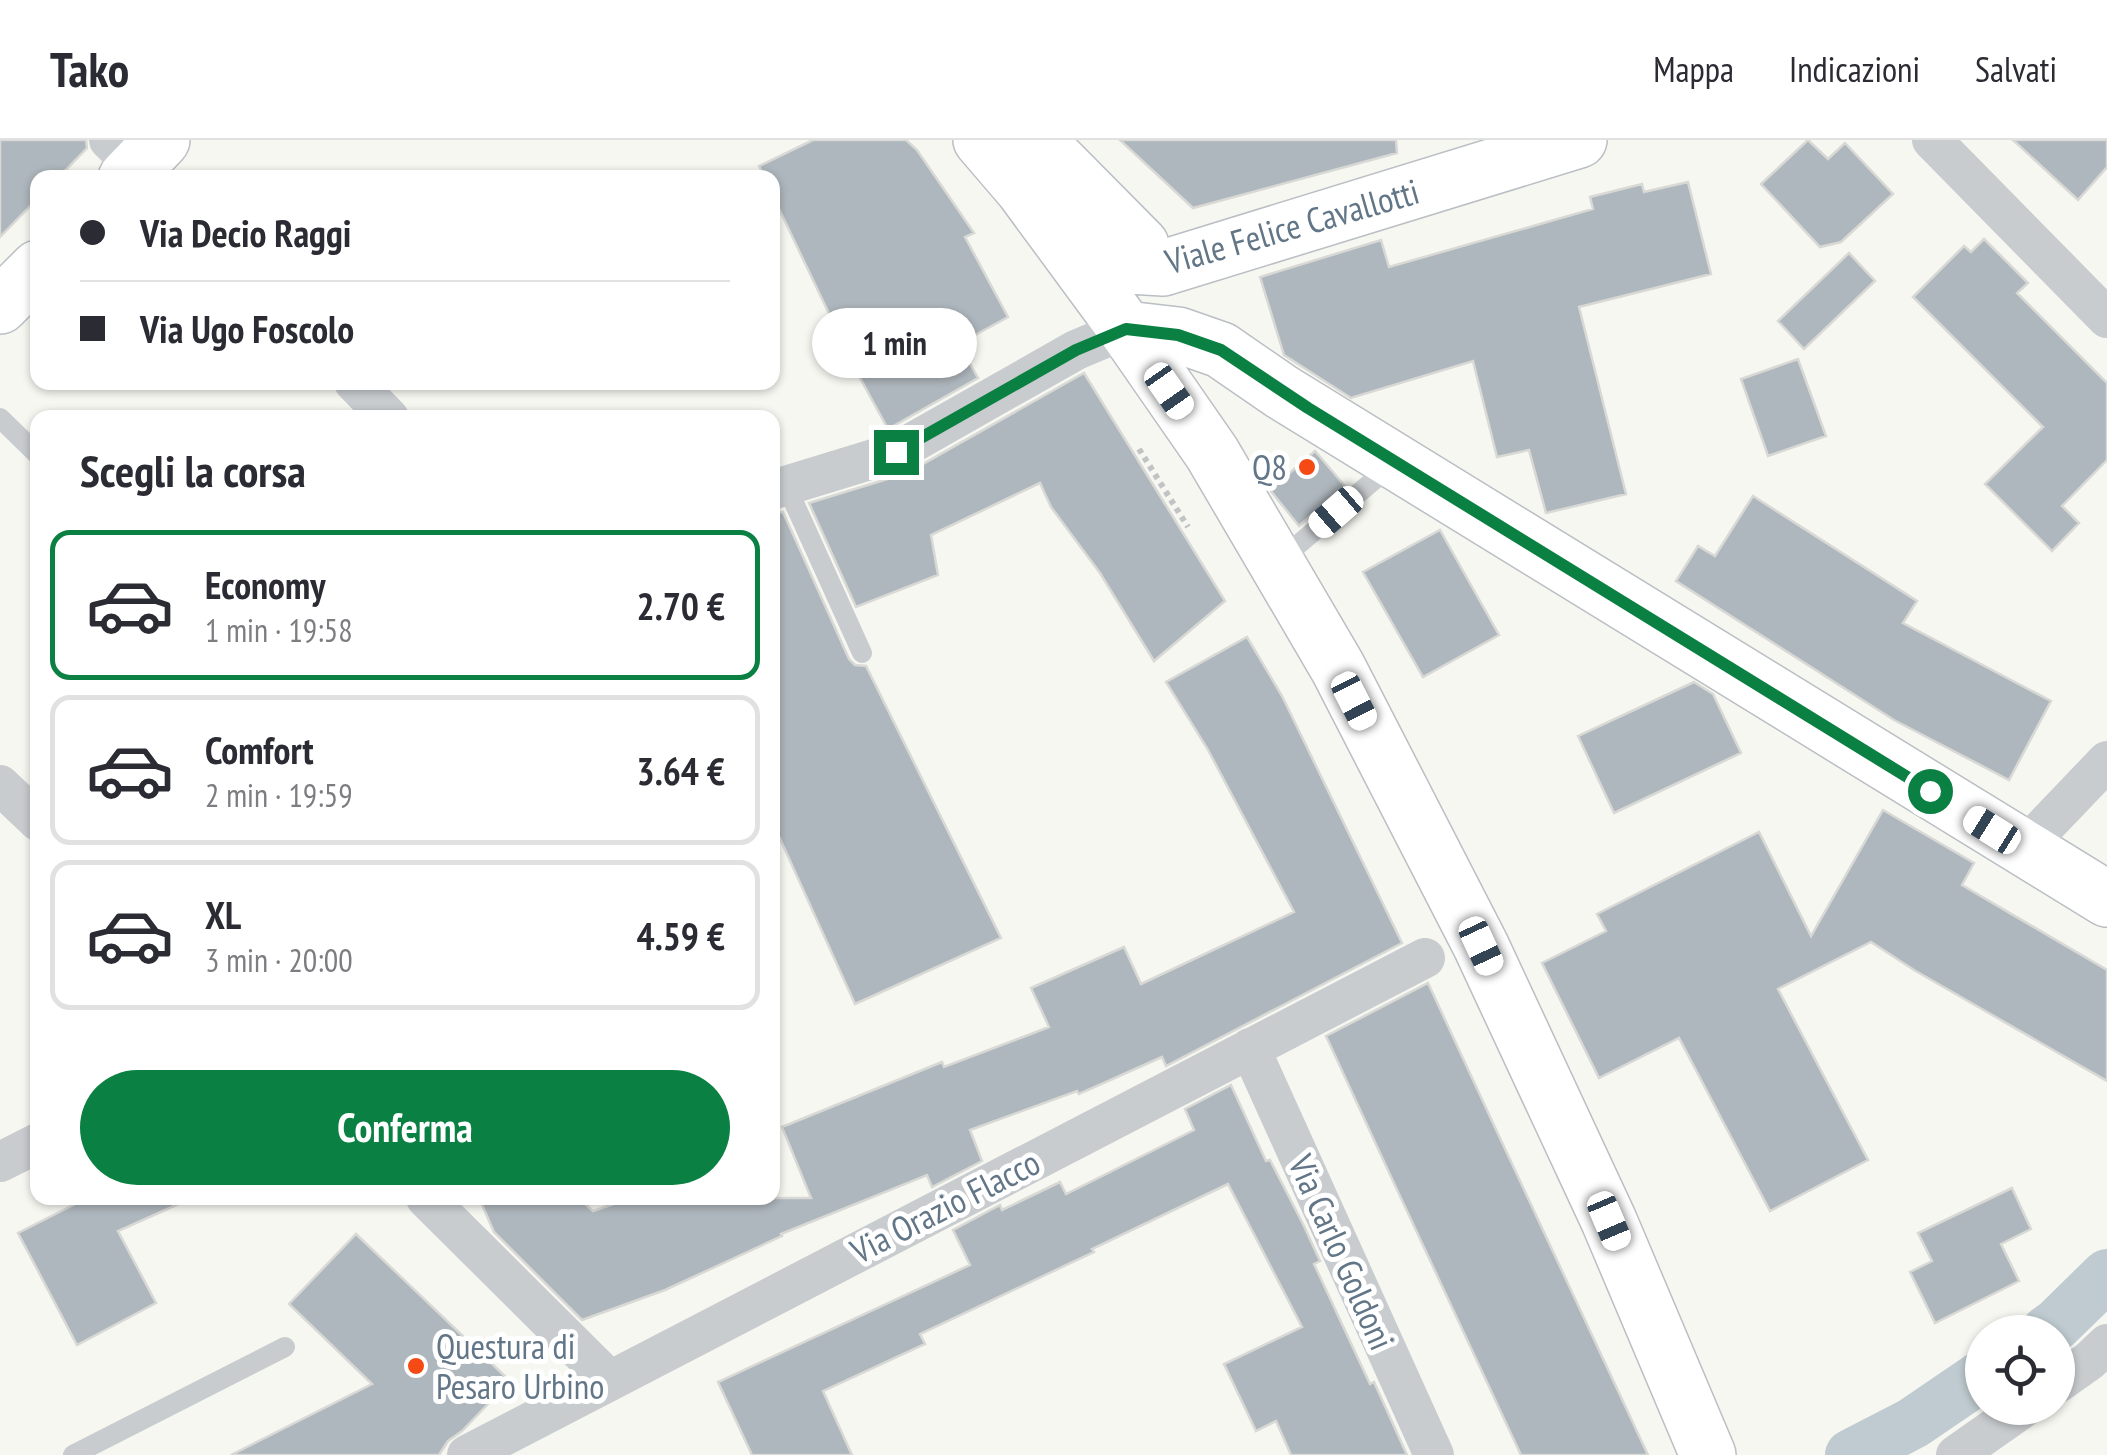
<!DOCTYPE html>
<html lang="it">
<meta charset="utf-8">
<style>
:root{--surface:#fff;--page:#f2f2f3;--text:#2b2b33;--muted:#7c7c81;--line:#e1e1e2;--accent:#0b8043}
body{margin:0;font-family:"PT Sans Narrow",sans-serif;background:var(--page);color:var(--text);height:100vh;display:flex;flex-direction:column;font-size:38px;white-space:nowrap}
*{box-sizing:border-box;margin:0}
p{font-size:32px;color:var(--muted)}
.icon{flex:none;width:55px;height:55px;fill:none;stroke:currentColor;stroke-width:2;stroke-linecap:round;stroke-linejoin:round}
.map{position:relative;flex:1;overflow:hidden}
.panel{position:absolute;left:30px;top:270px;width:750px;height:795px;display:flex;flex-direction:column;background:var(--surface);border-radius:20px;box-shadow:0 2px 8px #0004}
.panel>*{flex:none}
.guide{position:absolute;left:30px;top:30px;width:750px;height:220px;border-radius:20px;box-shadow:0 2px 8px #0004;display:grid;align-content:center;height:220px;padding:0 50px;background:var(--surface)}
.controls{position:absolute;left:1965px;top:1175px;display:grid;gap:20px}
.controls a{display:grid;place-items:center;width:110px;height:110px;border-radius:50%;background:var(--surface);box-shadow:0 2px 8px #0004;font-size:50px}
.end{position:absolute;width:45px;height:45px;margin:-22px;border:12px solid #0b8043;background:#fff;box-shadow:0 0 0 5px #fff}
.from{border-radius:50%}
.bubble{position:absolute;height:70px;border-radius:35px;background:var(--surface);box-shadow:0 2px 8px #0004;font-size:32px;font-weight:800;line-height:70px;text-align:center}
.car{position:absolute;width:30px;height:60px;margin:-30px -15px;border-radius:12px;box-shadow:0 0 8px 2px #0007;background:linear-gradient(#fff 24%,#345 0 40%,#fff 0 76%,#345 0 86%,#fff 0)}
.guide b{display:flex;align-items:center;gap:35px;height:95px;font-size:38px}
.guide b+b{border-top:2px solid var(--line)}
.guide i{width:25px;height:25px;background:var(--text)}
ul{padding:0;list-style:none}
li{display:flex;align-items:center;gap:30px;height:150px;margin:0 20px 15px;padding:0 30px;border:5px solid var(--line);border-radius:20px}
li div{flex:1}
li b{display:block;font-size:38px}
li em{font-style:normal;font-weight:800}
li.active{border-color:var(--accent)}
li>.icon{width:90px;height:90px;stroke-width:1.5}
h2{padding:0 50px;font-size:45px;line-height:120px}
.cta{display:flex;gap:20px;margin-top:auto;padding:20px 50px}
.cta a{flex:1;height:115px;border-radius:60px;background:var(--accent);color:#fff;font-size:40px;font-weight:800;line-height:115px;text-align:center}
header{display:flex;align-items:center;gap:60px;box-sizing:border-box;height:140px;padding:0 50px;background:var(--surface);border-bottom:2px solid var(--line)}
header strong{font-size:48px}
nav{display:flex;gap:55px;margin-inline-start:auto;font-size:35px}
.map>svg:first-child{display:block}
</style>
<header>
<strong>Tako</strong>
<nav><a>Mappa</a><a>Indicazioni</a><a>Salvati</a></nav>
</header>
<div class="map">
<svg width="2107" height="1315" viewBox="0 0 2107 1315">
<rect width="100%" height="100%" fill="#f7f7f2"/>
<g fill="none" stroke-linecap="round" stroke-linejoin="round">
<path stroke="#bfcbd0" stroke-width="52" d="M 2046,1192 L 2057,1184 L 2107,1135
M 1851,1315 L 1913,1283 L 1982,1236"/>
</g>
<path fill="#aeb7bd" stroke="#d8d8d5" stroke-width="2.5" d="M 0,0 L 86,0 L 87,8 L 58,38 L 38,38 L 38,58 L 0,97 Z
M 813,0 L 906,0 L 917,10 L 974,93 L 965,97 L 1008,177 L 959,204 L 978,238 L 888,289 L 830,183 L 833,182 L 772,54 L 772,38 L 765,38 L 759,26 Z
M 1120,0 L 1396,0 L 1397,13 L 1193,68 Z
M 1808,0 L 1828,19 L 1845,3 L 1893,54 L 1841,102 L 1820,107 L 1761,44 Z
M 2013,0 L 2107,0 L 2107,27 L 2078,60 Z
M 1688,42 L 1711,134 L 1579,167 L 1626,354 L 1546,373 L 1529,310 L 1497,317 L 1473,221 L 1351,258 L 1284,215 L 1260,137 L 1381,100 L 1389,127 L 1593,69 L 1590,57 L 1642,44 L 1644,52 Z
M 1984,99 L 2028,143 L 2017,153 L 2107,243 L 2107,320 L 2062,366 L 2079,383 L 2052,411 L 1985,344 L 2043,287 L 1913,157 L 1964,106 L 1971,112 Z
M 1849,113 L 1875,141 L 1804,209 L 1778,181 Z
M 1798,219 L 1826,296 L 1768,316 L 1741,239 Z
M 1084,233 L 1225,461 L 1154,521 L 1100,433 L 1051,367 L 1040,343 L 931,395 L 938,435 L 856,467 L 809,363 L 907,333 Z
M 1315,311 L 1345,346 L 1299,386 L 1270,350 Z
M 1753,356 L 1917,461 L 1903,483 L 2051,561 L 2009,640 L 1894,580 L 1676,441 L 1698,406 L 1715,416 Z
M 783,372 L 849,519 L 855,525 L 866,526 L 1001,798 L 855,864 L 772,681 L 772,373 Z
M 1440,390 L 1499,495 L 1423,537 L 1363,432 Z
M 1247,497 L 1282,556 L 1402,803 L 1166,926 L 1162,917 L 1079,954 L 1077,951 L 970,990 L 982,1021 L 932,1047 L 927,1035 L 781,1094 L 782,1096 L 665,1150 L 582,1180 L 494,1092 L 479,1058 L 579,1058 L 593,1071 L 631,1058 L 811,1058 L 782,987 L 942,922 L 944,927 L 1049,887 L 1031,848 L 1124,807 L 1141,844 L 1294,772 L 1207,608 L 1166,542 Z
M 1694,542 L 1713,554 L 1741,613 L 1614,673 L 1578,596 Z
M 1883,670 L 1974,723 L 1962,745 L 2107,830 L 2107,941 L 1914,830 L 1871,802 L 1778,849 L 1868,1020 L 1770,1071 L 1679,898 L 1599,938 L 1542,823 L 1606,791 L 1597,774 L 1759,692 L 1811,796 Z
M 1428,843 L 1499,996 L 1648,1315 L 1521,1315 L 1393,1041 L 1326,896 Z
M 1231,945 L 1266,1021 L 1270,1020 L 1303,1084 L 1320,1121 L 1314,1124 L 1370,1244 L 1374,1242 L 1407,1315 L 1291,1315 L 1276,1281 L 1256,1291 L 1224,1224 L 1302,1187 L 1228,1044 L 1092,1109 L 1094,1112 L 920,1194 L 925,1204 L 823,1251 L 852,1315 L 752,1315 L 718,1242 L 970,1125 L 953,1090 L 1000,1065 L 1002,1070 L 1060,1042 L 1066,1054 L 1194,990 L 1185,969 Z
M 2012,1048 L 2031,1089 L 2001,1104 L 2019,1141 L 1935,1183 L 1910,1132 L 1932,1121 L 1918,1093 Z
M 87,1058 L 192,1058 L 118,1091 L 156,1163 L 77,1205 L 18,1093 Z
M 356,1094 L 510,1241 L 462,1291 L 448,1301 L 439,1315 L 231,1315 L 372,1244 L 289,1164 Z"/>
<g fill="none" stroke-linecap="round" stroke-linejoin="round">
<g stroke="#babfc4" stroke-width="58">
<path id="secondary" d="M 981,0 L 1023,49 L 1126,189 L 1212,313 L 1338,528 L 1481,806 L 1609,1081 L 1708,1315
M 1037,0 L 1141,105
M 126,38 L 162,0
M 1065,82 L 1103,113 L 1130,126 L 1163,128 L 1579,0
M 0,166 L 38,128
M 1126,189 L 1178,195 L 1221,210 L 1282,252 L 2107,759"/>
</g>
<path stroke="#c1c3c5" stroke-width="6" stroke-dasharray="5 5" stroke-linecap="butt" d="M 1139,309 L 1188,387"/>
<path stroke="#c8cccf" stroke-width="20" d="M 0,278 L 38,315
M 786,345 L 862,513
M 1279,421 L 1394,323
M 73,1315 L 285,1207"/>
<path stroke="#c8cccf" stroke-width="40" d="M 109,0 L 148,38
M 1932,0 L 2107,178
M 354,242 L 389,278
M 772,350 L 896,312 L 1076,210 L 1126,189
M 0,645 L 38,681
M 2023,709 L 2107,621
M 1250,908 L 1434,1315
M 0,1022 L 38,1003
M 426,1058 L 610,1241
M 2058,1243 L 2089,1221 L 2107,1204
M 467,1315 L 1425,818
M 1956,1315 L 2023,1268"/>
<use href="#secondary" stroke="#fff" stroke-width="55"/>
</g>
<g fill="none" stroke-linecap="round" stroke-linejoin="round">
<path stroke="#0b8043" stroke-width="12" d="M 896,312 L 1076,210 L 1126,189 L 1178,195 L 1221,210 L 1308,268 L 1930,651"/>
</g>
<g fill="#f54a14" stroke="#fff" stroke-width="4">
<circle cx="1307" cy="327" r="10"/>
<circle cx="416" cy="1226" r="10"/>
</g>
<g text-anchor="middle" dominant-baseline="central" stroke-width="10" stroke-linejoin="round" paint-order="stroke">
<g font-size="35" fill="#627687" stroke="#fff">
<text transform="translate(1292 86) rotate(-16)">Viale Felice Cavallotti</text>
<text transform="translate(945 1066) rotate(-27)">Via Orazio Flacco</text>
<text transform="translate(1342 1112) rotate(66)">Via Carlo Goldoni</text>
</g>
<g font-size="35" fill="#627687" stroke="#fff" text-anchor="end">
<text x="1287" y="327">Q8</text>
<text x="436" y="1206" text-anchor="start">Questura di<tspan x="436" dy="40">Pesaro Urbino</tspan></text>
</g>
</g>
</svg>
<div class="controls">
<a><svg class="icon" aria-label="locate" viewBox="0 0 24 24"><circle cx="12" cy="12" r="6"/><path d="M12 2v4M12 18v4M2 12h4M18 12h4"/></svg></a>
</div>
<i class="end from" style="left:1930px;top:651px"></i>
<i class="end" style="left:896px;top:312px"></i>
<div class="bubble" style="left:812px;top:168px;width:165px">1 min</div>
<i class="car" style="left:1169px;top:251px;rotate:145deg"></i>
<i class="car" style="left:1336px;top:372px;rotate:229deg"></i>
<i class="car" style="left:1354px;top:561px;rotate:153deg"></i>
<i class="car" style="left:1992px;top:690px;rotate:302deg"></i>
<i class="car" style="left:1481px;top:806px;rotate:155deg"></i>
<i class="car" style="left:1609px;top:1081px;rotate:157deg"></i>
<div class="guide">
<b><i class="from"></i>Via Decio Raggi</b>
<b><i></i>Via Ugo Foscolo</b>
</div>
<section class="panel">
<h2>Scegli la corsa</h2>
<ul>
<li class="active"><svg class="icon" aria-label="car" viewBox="0 0 24 24"><path d="M5 17H2v-5l4-1 3-4h7l3 4 3 1v5h-3M9 17h6M6 11h13"/><circle cx="7" cy="17" r="2"/><circle cx="17" cy="17" r="2"/></svg><div><b>Economy</b><p>1 min · 19:58</p></div><em>2.70 €</em></li>
<li><svg class="icon" aria-label="car" viewBox="0 0 24 24"><path d="M5 17H2v-5l4-1 3-4h7l3 4 3 1v5h-3M9 17h6M6 11h13"/><circle cx="7" cy="17" r="2"/><circle cx="17" cy="17" r="2"/></svg><div><b>Comfort</b><p>2 min · 19:59</p></div><em>3.64 €</em></li>
<li><svg class="icon" aria-label="car" viewBox="0 0 24 24"><path d="M5 17H2v-5l4-1 3-4h7l3 4 3 1v5h-3M9 17h6M6 11h13"/><circle cx="7" cy="17" r="2"/><circle cx="17" cy="17" r="2"/></svg><div><b>XL</b><p>3 min · 20:00</p></div><em>4.59 €</em></li>
</ul>
<div class="cta"><a>Conferma</a></div>
</section>
</div>
